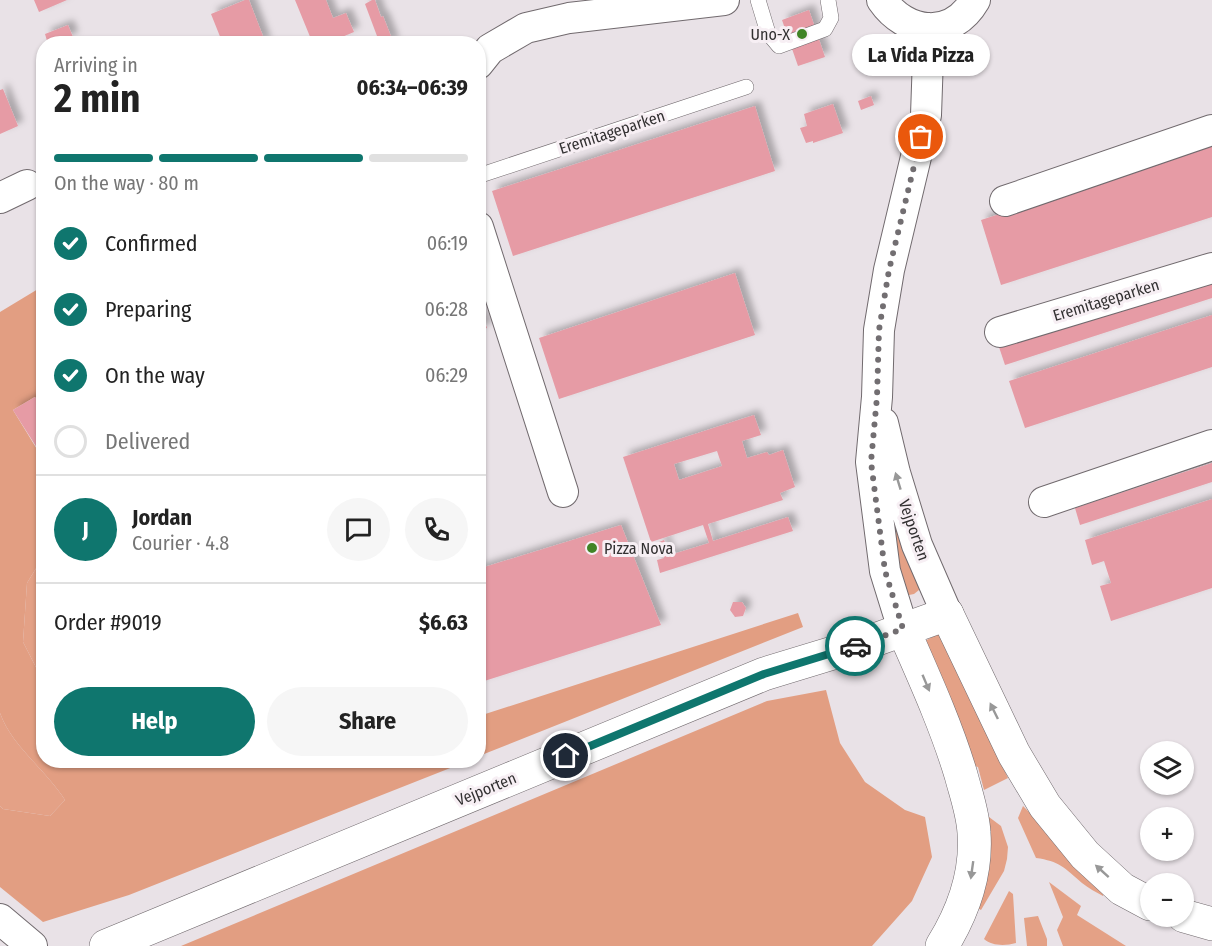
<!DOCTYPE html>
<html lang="en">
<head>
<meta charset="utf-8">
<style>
  body { margin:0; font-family:"Fira Sans Condensed",sans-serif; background:#f6f6f6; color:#222; height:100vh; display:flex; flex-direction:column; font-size:22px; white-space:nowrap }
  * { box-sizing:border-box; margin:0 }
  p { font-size:20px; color:#767676 }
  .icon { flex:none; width:33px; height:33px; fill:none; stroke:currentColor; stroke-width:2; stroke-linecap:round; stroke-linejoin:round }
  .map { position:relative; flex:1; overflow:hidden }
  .side { position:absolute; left:36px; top:36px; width:450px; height:732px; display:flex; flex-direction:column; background:#fff; border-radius:24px; box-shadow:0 2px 4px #0004 }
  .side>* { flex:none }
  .controls { position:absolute; left:1140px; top:741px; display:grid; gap:12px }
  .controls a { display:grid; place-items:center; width:54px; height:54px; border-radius:50%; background:#fff; box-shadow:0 2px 4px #0004; font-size:30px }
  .pin { position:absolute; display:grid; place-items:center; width:51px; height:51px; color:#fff; margin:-26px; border:3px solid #fff; border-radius:50%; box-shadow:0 2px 6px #0007 }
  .courier { position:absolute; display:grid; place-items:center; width:60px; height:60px; margin:-30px; border:4px solid #0f766e; border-radius:50%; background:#fff; color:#222; box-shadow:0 2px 8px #0007 }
  .bubble { position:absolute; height:42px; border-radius:21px; background:#fff; box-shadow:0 2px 4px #0004; font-size:20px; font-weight:700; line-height:42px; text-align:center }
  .headline em { font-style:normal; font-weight:700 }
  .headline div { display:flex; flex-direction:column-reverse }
  .headline { display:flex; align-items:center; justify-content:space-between; height:102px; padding:0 18px }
  h1 { font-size:39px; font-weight:700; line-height:45px }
  .bar { display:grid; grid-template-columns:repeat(4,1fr); gap:9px 6px; align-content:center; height:72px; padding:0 18px }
  .bar i { height:8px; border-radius:4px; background:#e0e0e0 }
  .bar .active { background:#0f766e }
  .bar p { grid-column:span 4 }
  .line { display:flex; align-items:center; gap:15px; padding:0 18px; border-top:2px solid #e0e0e0 }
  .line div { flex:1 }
  .round { display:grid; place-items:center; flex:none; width:63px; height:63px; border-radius:32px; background:#f6f6f6 }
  ol { padding:0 18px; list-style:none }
  li { display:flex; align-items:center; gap:18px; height:66px }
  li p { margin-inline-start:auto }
  li .icon { padding:6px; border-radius:50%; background:#0f766e; color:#fff; stroke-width:4 }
  li:last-child { color:#767676 }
  li i { width:33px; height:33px; border:3px solid #e0e0e0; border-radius:50% }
  .primary-button { display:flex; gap:12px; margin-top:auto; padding:12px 18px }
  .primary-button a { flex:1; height:69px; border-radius:36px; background:#0f766e; color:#fff; font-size:24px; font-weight:700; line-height:69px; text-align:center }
  .primary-button a+a { background:#f6f6f6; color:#222 }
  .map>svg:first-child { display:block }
</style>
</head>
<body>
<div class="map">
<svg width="1212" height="946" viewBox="0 0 1212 946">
  <defs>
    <filter id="shadow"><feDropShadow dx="5.5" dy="-5.5" stdDeviation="3" flood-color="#0004"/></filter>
  </defs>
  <rect width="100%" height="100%" fill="#e9e2e7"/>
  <path fill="#e4a186" d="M 886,484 L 919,580 L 919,590 L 914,594 L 904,596 Z
    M 43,557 L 43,681 L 23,642 L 27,583 Z
    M 939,633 L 1008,778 L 984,790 L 978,767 L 970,765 L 925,641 Z
    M 0,713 C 11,745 46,770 65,800 L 50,816 L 3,809 L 0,806 Z
    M 1023,806 L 1106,889 L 1103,896 C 1096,892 1088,888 1082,883 C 1065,868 1059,861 1036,858 L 1018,818 Z
    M 989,817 L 1001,826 L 1008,847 L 1007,859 L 1004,871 L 981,910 L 974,906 L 988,837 Z
    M 1049,882 L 1081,906 L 1077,915 L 1126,946 L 1063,946 L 1057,930 L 1063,917 Z
    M 1009,891 L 1013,894 L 1016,943 C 1005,946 992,946 984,939 Z
    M 1038,916 L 1047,939 L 1047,946 L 1027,946 L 1024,918 Z"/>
  <path fill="#e29e82" d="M 43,286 L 43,412 L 35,397 L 13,410 L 43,459 L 43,557 L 27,583 L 23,642 L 43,681 L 44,760 L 319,760 L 324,765 L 338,760 L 468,761 L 129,895 L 43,922 L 0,887 L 0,806 L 3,809 L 50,816 L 65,800 C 46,770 11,745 0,713 L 0,312 Z
    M 798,613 L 803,627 L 479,756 L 479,716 Z
    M 826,690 L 840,743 L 865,782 L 905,810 L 925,817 L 932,857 L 912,901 L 872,946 L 181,946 L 767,701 Z"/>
  <path fill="#e69ba5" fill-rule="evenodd" filter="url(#shadow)" d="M 34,0 L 67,0 L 39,12 Z
    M 245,0 L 249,0 L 266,44 L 223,44 L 211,14 Z
    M 295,0 L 326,0 L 333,18 L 346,13 L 354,32 L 325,44 L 313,44 Z
    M 372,0 L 375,0 L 381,17 L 383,16 L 394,44 L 380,44 L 365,4 Z
    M 809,10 L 825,57 L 798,66 L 782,20 Z
    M 68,25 L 73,37 L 57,44 L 48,44 L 45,34 Z
    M 3,89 L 18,126 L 0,134 L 0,90 Z
    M 871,96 L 874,105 L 861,110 L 858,101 Z
    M 833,104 L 843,133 L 813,143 L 813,141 L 806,143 L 800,128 L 807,126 L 804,114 Z
    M 755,106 L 775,171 L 513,256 L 492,191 Z
    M 1212,146 L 1212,217 L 1001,285 L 981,220 Z
    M 735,273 L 755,335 L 559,399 L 539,338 Z
    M 1212,278 L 1212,298 L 1005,365 L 999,347 Z
    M 478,302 L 487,328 L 478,331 Z
    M 1212,315 L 1212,367 L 1025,428 L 1009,381 Z
    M 35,397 L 44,412 L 44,459 L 13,410 Z
    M 754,415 L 761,435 L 742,441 L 747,458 L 767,452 L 769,455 L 783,450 L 795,487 L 780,493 L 783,500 L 708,524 L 713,541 L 788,517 L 793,531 L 660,573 L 657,560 L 664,558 L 659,542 L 664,540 L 670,555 L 709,543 L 703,525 L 651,542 L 623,457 ZM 717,451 L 722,466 L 679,480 L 674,464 Z
    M 1212,463 L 1212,482 L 1080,525 L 1075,508 Z
    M 1212,499 L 1212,588 L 1111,621 L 1100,586 L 1111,583 L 1104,561 L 1092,565 L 1085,540 Z
    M 621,525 L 661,625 L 478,683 L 478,569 Z
    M 733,602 L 742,602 L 746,608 L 743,616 L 735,617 L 730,610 Z"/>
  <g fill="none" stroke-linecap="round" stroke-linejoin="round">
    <defs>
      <path id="lane" d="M 758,0 L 768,33 L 779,46 L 825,29 L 831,18 L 828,0
        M 478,176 L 746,87"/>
      <path id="street" d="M 882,0 C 906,35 952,40 975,0
        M 478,64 L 490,49 L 526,28 L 569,18 L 724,0
        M 0,198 L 27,185
        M 1005,201 L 1212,130
        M 478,227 L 563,492
        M 1000,332 L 1212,268
        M 883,423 L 895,473 L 917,545 L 947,614
        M 1044,502 L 1212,445
        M 903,629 L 885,571 L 871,462 L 877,397 L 879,330 L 889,270 L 926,115 L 929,28
        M 0,919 L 32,946"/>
      <path id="secondary" d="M 106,946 L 764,674 L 869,642 L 947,614"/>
      <path id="highway" d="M 947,614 L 1014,754 L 1045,806 L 1085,855 L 1122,889 L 1150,904
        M 903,629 C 924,677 946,725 961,775 C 966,794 973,813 974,833 C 977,874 963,912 942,946
        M 1184,916 L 1212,924"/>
    </defs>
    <use href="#lane" stroke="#716a6e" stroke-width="16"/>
    <use href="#street" stroke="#716a6e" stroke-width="32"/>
    <use href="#secondary" stroke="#716a6e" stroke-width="34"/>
    <use href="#highway" stroke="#716a6e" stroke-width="34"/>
    <use href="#lane" stroke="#fff" stroke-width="15"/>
    <use href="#street" stroke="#fff" stroke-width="30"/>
    <use href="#secondary" stroke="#fff" stroke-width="33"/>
    <use href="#highway" stroke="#fff" stroke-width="33"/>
  </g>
  <defs><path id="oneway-solid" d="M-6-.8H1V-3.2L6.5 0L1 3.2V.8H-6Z" transform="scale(1.5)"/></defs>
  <g fill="#989898">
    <use href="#oneway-solid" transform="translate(898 481) rotate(-107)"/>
    <use href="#oneway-solid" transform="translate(926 683) rotate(67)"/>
    <use href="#oneway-solid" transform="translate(994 711) rotate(-116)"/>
    <use href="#oneway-solid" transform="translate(972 870) rotate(98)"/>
    <use href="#oneway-solid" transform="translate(1102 871) rotate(-138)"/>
  </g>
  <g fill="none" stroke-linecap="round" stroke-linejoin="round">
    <path stroke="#726e71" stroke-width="6" stroke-dasharray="0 10.8" d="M 855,646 L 903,629 L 885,571 L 871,462 L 877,397 L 879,330 L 889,270 L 921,137"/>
    <path stroke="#0f766e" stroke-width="8" d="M 566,756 L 764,674 L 855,646"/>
  </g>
  <g fill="#418426" stroke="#f7eff4" stroke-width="2">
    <circle cx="802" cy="34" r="6"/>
    <circle cx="592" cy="548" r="6"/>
  </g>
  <g text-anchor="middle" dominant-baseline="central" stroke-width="6" stroke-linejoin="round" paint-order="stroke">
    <g font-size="16" fill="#323031" stroke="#f7eff4" text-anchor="end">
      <text x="790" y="34">Uno-X</text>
      <text x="604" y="548" text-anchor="start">Pizza Nova</text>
    </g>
    <g font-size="16" fill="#323031" stroke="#f7eff4">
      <text transform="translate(612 132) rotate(-18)">Eremitageparken</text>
      <text transform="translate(1106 300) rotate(-17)">Eremitageparken</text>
      <text transform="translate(914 530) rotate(71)">Vejporten</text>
      <text transform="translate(486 789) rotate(-22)">Vejporten</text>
    </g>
  </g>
</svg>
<div class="controls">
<a><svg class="icon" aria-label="layers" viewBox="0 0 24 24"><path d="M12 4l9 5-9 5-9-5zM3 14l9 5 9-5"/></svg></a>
<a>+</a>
<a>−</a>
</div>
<div class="pin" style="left:921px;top:137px;background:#ea580c"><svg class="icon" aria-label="bag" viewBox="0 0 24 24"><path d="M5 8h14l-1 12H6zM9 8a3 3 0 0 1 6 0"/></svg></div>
<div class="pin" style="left:566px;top:756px;background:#1f2937"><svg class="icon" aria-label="home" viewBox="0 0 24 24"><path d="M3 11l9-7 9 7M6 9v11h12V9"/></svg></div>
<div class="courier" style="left:855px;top:646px"><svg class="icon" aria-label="car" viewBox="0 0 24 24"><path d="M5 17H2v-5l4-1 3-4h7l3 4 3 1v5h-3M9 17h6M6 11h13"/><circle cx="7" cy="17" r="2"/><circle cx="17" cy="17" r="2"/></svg></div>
<div class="bubble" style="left:852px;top:34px;width:138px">La Vida Pizza</div>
<section class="side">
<div class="headline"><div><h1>2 min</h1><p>Arriving in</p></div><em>06:34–06:39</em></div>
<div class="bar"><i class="active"></i><i class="active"></i><i class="active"></i><i></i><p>On the way · 80 m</p></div>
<ol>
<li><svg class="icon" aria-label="check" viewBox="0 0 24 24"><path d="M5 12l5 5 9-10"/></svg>Confirmed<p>06:19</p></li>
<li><svg class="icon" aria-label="check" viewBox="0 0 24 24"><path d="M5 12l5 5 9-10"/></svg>Preparing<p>06:28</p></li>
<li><svg class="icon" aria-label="check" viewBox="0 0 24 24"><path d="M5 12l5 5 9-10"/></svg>On the way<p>06:29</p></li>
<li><i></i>Delivered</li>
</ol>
<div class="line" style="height:108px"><b class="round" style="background:#0f766e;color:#fff">J</b><div><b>Jordan</b><p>Courier · 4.8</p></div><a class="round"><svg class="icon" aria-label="chat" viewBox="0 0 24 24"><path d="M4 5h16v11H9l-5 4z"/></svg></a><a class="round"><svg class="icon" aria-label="phone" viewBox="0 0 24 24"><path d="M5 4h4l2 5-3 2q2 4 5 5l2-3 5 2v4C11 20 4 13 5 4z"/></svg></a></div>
<div class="line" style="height:78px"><div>Order #9019</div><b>$6.63</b></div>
<div class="primary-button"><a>Help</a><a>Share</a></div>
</section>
</div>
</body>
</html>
